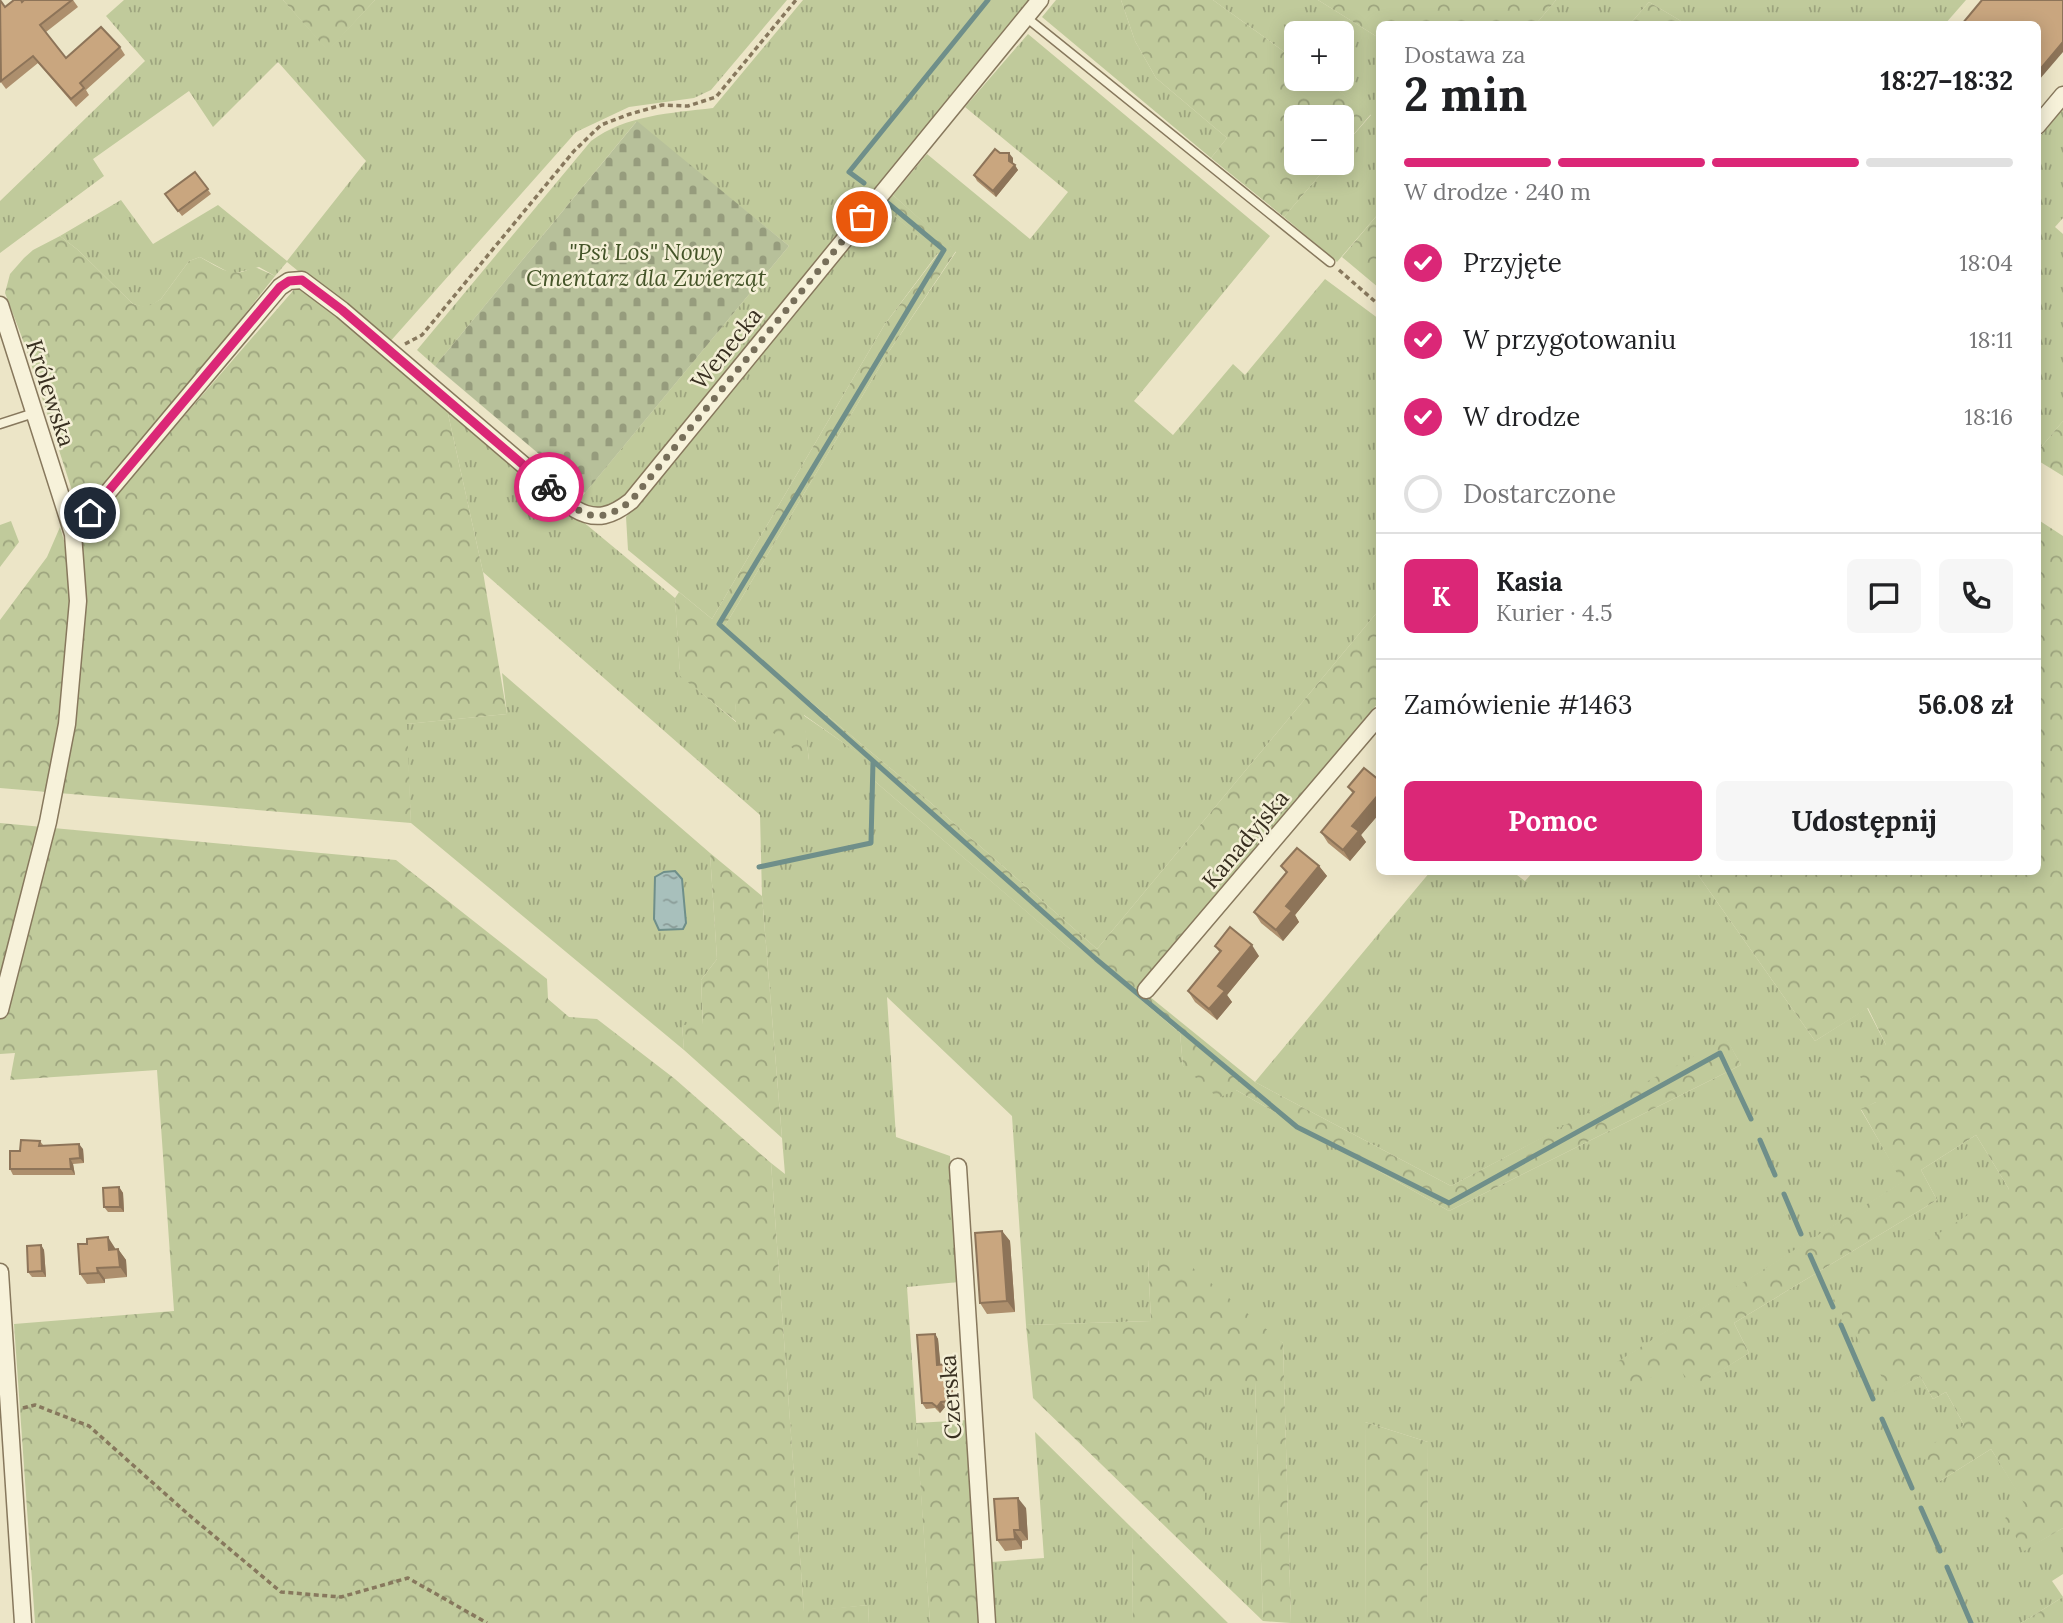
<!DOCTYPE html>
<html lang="pl">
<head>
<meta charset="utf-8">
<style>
  body { margin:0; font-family:Lora,serif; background:#f6f6f6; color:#202124; height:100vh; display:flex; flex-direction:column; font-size:26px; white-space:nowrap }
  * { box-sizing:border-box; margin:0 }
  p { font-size:23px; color:#757577 }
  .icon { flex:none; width:38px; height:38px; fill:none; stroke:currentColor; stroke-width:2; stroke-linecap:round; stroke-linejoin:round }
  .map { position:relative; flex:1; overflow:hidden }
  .sheet { position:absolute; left:1376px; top:21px; width:665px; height:854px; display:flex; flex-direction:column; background:#fff; border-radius:10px; box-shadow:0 4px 18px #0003 }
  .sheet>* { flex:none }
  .controls { position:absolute; left:1284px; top:21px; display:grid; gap:14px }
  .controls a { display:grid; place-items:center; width:70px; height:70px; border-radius:10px; background:#fff; box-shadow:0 4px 18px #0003; font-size:35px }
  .pin { position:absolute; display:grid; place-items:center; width:60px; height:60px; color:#fff; margin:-30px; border:4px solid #fff; border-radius:50%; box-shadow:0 2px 7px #0007 }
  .courier { position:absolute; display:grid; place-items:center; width:70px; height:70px; margin:-35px; border:5px solid #db2777; border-radius:50%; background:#fff; color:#222; box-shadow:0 2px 9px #0007 }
  .headline em { font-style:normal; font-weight:800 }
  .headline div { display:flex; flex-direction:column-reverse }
  .headline { display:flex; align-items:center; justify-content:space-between; height:119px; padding:0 28px }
  h1 { font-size:46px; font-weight:800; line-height:52px }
  .bar { display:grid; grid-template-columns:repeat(4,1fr); gap:10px 7px; align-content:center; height:84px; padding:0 28px }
  .bar i { height:9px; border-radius:5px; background:#e0e0e0 }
  .bar .selected { background:#db2777 }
  .bar p { grid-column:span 4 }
  .line { display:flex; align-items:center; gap:18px; padding:0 28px; border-top:2px solid #e0e0e0 }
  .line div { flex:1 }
  .round { display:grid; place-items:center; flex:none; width:74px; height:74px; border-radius:10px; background:#f6f6f6 }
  ol { padding:0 28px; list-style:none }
  li { display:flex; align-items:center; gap:21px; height:77px }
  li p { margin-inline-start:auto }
  li .icon { padding:7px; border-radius:50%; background:#db2777; color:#fff; stroke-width:4 }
  li:last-child { color:#757577 }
  li i { width:38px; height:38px; border:4px solid #e0e0e0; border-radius:50% }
  .button { display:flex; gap:14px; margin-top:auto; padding:14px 28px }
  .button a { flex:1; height:80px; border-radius:10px; background:#db2777; color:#fff; font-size:28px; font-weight:800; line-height:80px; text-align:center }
  .button a+a { background:#f6f6f6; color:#202124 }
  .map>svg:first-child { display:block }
</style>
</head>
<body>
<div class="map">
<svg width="2063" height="1623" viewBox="0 0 2063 1623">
  <defs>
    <pattern id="grass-tufts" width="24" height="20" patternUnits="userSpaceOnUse" patternTransform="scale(1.75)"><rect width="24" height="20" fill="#c0ca9b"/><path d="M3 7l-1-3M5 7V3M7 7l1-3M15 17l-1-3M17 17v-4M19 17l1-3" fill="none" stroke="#9da47e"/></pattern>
    <pattern id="forest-crowns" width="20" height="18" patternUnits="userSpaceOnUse" patternTransform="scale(1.75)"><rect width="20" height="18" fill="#c0ca9b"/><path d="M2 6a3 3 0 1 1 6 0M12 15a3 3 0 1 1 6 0" fill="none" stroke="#9da47e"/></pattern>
    <pattern id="cemetery-stones" width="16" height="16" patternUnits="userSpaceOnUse" patternTransform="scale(1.75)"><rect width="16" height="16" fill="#b7c09a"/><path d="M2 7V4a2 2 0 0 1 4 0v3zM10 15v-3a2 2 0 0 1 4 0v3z" fill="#969c7d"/></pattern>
    <pattern id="water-ripples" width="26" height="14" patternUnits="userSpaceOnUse" patternTransform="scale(1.75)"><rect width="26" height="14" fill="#a8c0bc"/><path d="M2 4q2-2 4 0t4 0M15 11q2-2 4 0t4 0" fill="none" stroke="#8a9c98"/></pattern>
  </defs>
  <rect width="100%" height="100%" fill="#ece5c7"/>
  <path fill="url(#grass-tufts)" d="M 124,0 L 283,0 L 328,50 L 375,0 L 787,0 L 711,90 L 694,98 L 629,107 L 576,132 L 388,344 L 287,262 L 275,276 L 259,267 L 232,274 L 200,257 L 189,261 L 161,299 L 147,308 L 133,304 L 78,250 L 60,236 L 121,200 L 153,244 L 218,205 L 287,261 L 366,161 L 278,62 L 213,127 L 189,91 L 93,159 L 104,176 L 0,253 L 0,201 L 145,61 L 106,16 Z
    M 803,0 L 1035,0 L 621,503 L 606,511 L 575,505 L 789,246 L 636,122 L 435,366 L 417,350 L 591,141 C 626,115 671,113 713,108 Z
    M 1056,0 L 1121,0 L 1135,41 L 1156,78 L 1227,138 L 1211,158 L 1042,17 Z
    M 1213,0 L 1318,0 L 1379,38 L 1379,213 L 1337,262 L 1284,217 L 1330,163 L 1342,163 L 1342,148 L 1371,115 L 1322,79 L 1342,79 L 1342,33 L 1297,33 L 1297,61 Z
    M 1556,0 L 1966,0 L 1945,24 L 1907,24 L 1897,21 L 1894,24 L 1686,24 L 1649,2 L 1630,24 L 1536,24 Z
    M 1028,34 L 1270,236 L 1134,401 L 1173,435 L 1233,364 L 1245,375 L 1325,279 L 1379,319 L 1379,610 L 1097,949 L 907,782 L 723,629 L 888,353 L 956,252 L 893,195 L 927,154 L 1030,239 L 1068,192 L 965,107 Z
    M 2063,109 L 2063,218 L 2055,227 L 2063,234 L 2063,421 L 2037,452 L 2037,140 Z
    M 883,206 L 938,253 L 885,324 L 712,619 L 628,550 L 626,517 Z
    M 447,409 L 675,598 L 680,675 L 736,722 L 735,702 L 809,760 L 803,715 L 870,761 L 871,778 L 1070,949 L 1072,941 L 1180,1033 L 1183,1066 L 1236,1090 L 1449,1211 L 1741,1065 L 1727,1040 L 1451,1186 L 1255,1082 L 1430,872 L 1513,872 L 1525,881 L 1533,872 L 1696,872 L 1815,1041 L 1867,1008 L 1886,1045 L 1876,1102 L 1861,1110 L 1903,1182 L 1618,1362 L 1676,1362 L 1694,1387 L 1749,1353 L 1734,1323 L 1937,1200 L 1921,1170 L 1976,1135 L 2009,1189 L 1892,1392 L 1920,1376 L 1933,1399 L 1946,1392 L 1964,1425 L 1940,1481 L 1991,1449 L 2026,1505 L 2024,1550 L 2063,1528 L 2063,1574 L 2052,1581 L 2063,1597 L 2021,1623 L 1427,1623 L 1428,1442 L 1365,1422 L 1366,1623 L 1291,1623 L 1283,1343 L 1148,1260 L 1151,1321 L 1026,1325 L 1012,1116 L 887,997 L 896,1137 L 950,1156 L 959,1282 L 907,1287 L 930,1623 L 869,1623 L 868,1605 L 804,1612 L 771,1163 L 785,1174 L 762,896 L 760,815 L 483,572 Z
    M 502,673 L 710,853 L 717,959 L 701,980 L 703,1025 L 682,1025 L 684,1050 L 411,823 L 406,724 L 507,714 Z
    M 1205,1382 L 1255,1382 L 1263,1621 L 1205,1565 Z
    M 1035,1432 L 1132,1528 L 1133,1623 L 996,1623 L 991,1562 L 1044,1558 Z"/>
  <path fill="url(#forest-crowns)" d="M 283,0 L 375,0 L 328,51 Z
    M 1121,0 L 1213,0 L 1297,61 L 1297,79 L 1322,79 L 1371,114 L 1342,148 L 1342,117 L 1297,117 L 1297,163 L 1330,163 L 1284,217 L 1211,158 L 1227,138 L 1156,78 L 1135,41 Z
    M 1318,0 L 1556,0 L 1536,24 L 1379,24 L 1379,38 Z
    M 1649,2 L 1686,24 L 1630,24 Z
    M 893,195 L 956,251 L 888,353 L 723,629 L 907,782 L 1097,949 L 1379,610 L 1379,702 L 1139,988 L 1255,1082 L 1451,1186 L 1727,1039 L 1741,1065 L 1449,1211 L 1236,1090 L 1218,1098 L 1183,1066 L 1180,1033 L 1073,941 L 1071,950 L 871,778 L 869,761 L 804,715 L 809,761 L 735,703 L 737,722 L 680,676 L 675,598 L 679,592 L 712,619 L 885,324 L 938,254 L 883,206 Z
    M 1379,213 L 1379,288 L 1342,257 Z
    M 60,236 L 78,250 L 133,304 L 147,307 L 161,299 L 189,261 L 200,257 C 218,267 235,281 253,266 L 275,276 L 143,443 L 79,512 L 26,348 L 5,293 L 10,274 L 24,258 L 33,250 Z
    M 298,285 L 447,409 L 483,572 L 507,714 L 407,724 L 411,823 L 0,788 L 0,620 L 47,557 L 60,527 L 67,551 Z
    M 2063,421 L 2063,476 L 2037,460 L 2037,452 Z
    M 2037,519 L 2063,536 L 2063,1528 L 2024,1551 L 2005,1518 L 2025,1505 L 1991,1449 L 1940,1481 L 1921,1451 L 1964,1425 L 1946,1392 L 1933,1399 L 1920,1376 L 1892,1393 L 1833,1300 L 2009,1189 L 1976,1135 L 1921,1170 L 1937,1200 L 1734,1323 L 1749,1353 L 1694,1388 L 1675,1363 L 1632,1389 L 1617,1362 L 1902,1182 L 1861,1109 L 1876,1102 L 1854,1067 L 1886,1045 L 1868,1008 L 1815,1041 L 1696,872 L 2037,872 Z
    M 11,521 L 19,542 L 0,567 L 0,525 Z
    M 0,823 L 396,860 L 547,979 L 548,999 L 569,1017 L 597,1019 L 675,1079 L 771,1163 L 804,1611 L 868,1605 L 869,1623 L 35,1623 L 14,1324 L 174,1311 L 157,1070 L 10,1080 L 15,1053 L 0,1054 Z
    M 710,853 L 762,896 L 782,1138 L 684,1050 L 682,1025 L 703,1024 L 701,980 L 717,959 Z
    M 1148,1259 L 1187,1263 L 1283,1343 L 1291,1623 L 1263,1621 L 1255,1382 L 1205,1383 L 1205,1565 L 1033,1398 L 1026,1325 L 1151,1321 Z
    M 968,1420 L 982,1623 L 930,1623 L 916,1423 Z
    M 1365,1422 L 1428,1442 L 1427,1623 L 1366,1623 Z
    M 1132,1528 L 1228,1623 L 1133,1623 Z
    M 2063,1597 L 2063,1623 L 2021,1623 Z"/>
  <path fill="url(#cemetery-stones)" d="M 637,121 L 789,246 L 585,493 L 435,366 Z"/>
  <path fill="url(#water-ripples)" stroke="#6f8f8a" stroke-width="2" d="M 675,871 L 682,879 L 686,923 L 683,929 L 659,930 L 654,919 L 655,877 L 664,872 Z"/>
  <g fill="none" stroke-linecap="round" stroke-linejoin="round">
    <path stroke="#6f8f8a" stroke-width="5" d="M 864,183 L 849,172 L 988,0
      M 883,199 L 944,250 L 719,624 L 1096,959 L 1297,1127 L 1449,1203 L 1720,1053 L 1751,1119
      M 759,867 L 871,843 L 873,761
      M 1760,1140 L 1775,1175
      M 1784,1194 L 1801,1234
      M 1810,1255 L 1833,1307
      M 1841,1325 L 1873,1399
      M 1882,1419 L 1912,1488
      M 1921,1508 L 1940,1551
      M 1947,1567 L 1971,1623"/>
    <defs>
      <path id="service" d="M 1027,18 L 1330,262
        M 0,424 L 34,413"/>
      <path id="minor" d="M 2037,126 L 2063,95
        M 0,305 L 73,534 L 78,601 L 67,724 L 48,822 L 0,1010
        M 73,534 L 280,287 L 289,281 L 302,280 L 342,310 L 575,509 C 597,522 613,515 631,501 L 1040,0
        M 1146,990 L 1379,716
        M 958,1167 L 987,1623
        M 0,1272 L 23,1623"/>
    </defs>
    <use href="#service" stroke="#87785d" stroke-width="11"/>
    <use href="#minor" stroke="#87785d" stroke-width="19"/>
    <path stroke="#87785d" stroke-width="3.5" stroke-dasharray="5 3.5" stroke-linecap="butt" d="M 1339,270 L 1379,305
      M 405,344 L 422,335 L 574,151 L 601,125 L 630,114 L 662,105 L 688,106 L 716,97 L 796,0
      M 23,1408 L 35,1405 L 89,1426 L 189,1515 L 281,1592 L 341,1597 L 408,1578 L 487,1623"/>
    <use href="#service" stroke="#f7f2da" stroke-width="8"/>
    <use href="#minor" stroke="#f7f2da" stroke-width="16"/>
  </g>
  <path fill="#ad8f6d" d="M 0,0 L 5,7 L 22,2 L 24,0 L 73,0 L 78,7 L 46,32 L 66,58 L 120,47 L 125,55 L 86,90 L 89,95 L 76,107 L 38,63 L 6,89 L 0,81 Z
    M 1000,153 L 1013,158 L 1013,164 L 1018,170 L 996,197 L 977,181 L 974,175 Z
    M 195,172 L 211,194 L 182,216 L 165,194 Z
    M 1379,780 L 1379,814 L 1361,835 L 1366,842 L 1350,861 L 1328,843 L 1321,832 L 1353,794 L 1348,787 Z
    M 1281,866 L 1319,866 L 1327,876 L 1295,915 L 1299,922 L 1283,941 L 1261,923 L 1254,912 L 1286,873 Z
    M 1215,946 L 1259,956 L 1227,995 L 1232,1002 L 1217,1020 L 1195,1002 L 1188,991 L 1220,953 Z
    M 40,1141 L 43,1145 L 83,1149 L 84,1163 L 73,1164 L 75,1175 L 13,1175 L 10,1169 L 20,1151 Z
    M 119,1187 L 123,1193 L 124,1212 L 108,1212 L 104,1207 Z
    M 1002,1231 L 1010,1241 L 1015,1312 L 987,1314 L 980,1303 Z
    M 41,1245 L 44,1250 L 46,1277 L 32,1277 L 28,1272 Z
    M 115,1248 L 115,1249 L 118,1249 L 126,1260 L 127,1277 L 105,1279 L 105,1283 L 87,1284 L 80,1274 Z
    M 935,1334 L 938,1339 L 940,1364 L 948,1364 L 951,1369 L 954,1406 L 945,1407 L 940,1413 L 935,1408 L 926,1409 L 922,1403 Z
    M 1026,1508 L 1028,1540 L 1022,1541 L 1022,1549 L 1005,1551 L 997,1540 Z"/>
  <path fill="#8d7459" d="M 2063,42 L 2063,52 L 2039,80 L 2037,77 L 2037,73 Z
    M 1009,153 L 1013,158 L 1013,166 L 1009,161 Z
    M 1015,165 L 1018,170 L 996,197 L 993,191 Z
    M 1379,794 L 1379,814 L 1361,835 L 1366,842 L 1350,861 L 1343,850 L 1352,826 Z
    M 1319,866 L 1327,876 L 1295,915 L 1299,922 L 1283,941 L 1276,930 L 1286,906 Z
    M 1252,945 L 1259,956 L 1227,995 L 1232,1002 L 1217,1020 L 1209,1009 L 1218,986 Z
    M 79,1144 L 83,1149 L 84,1163 L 80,1158 Z
    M 70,1159 L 73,1164 L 75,1175 L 71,1169 Z
    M 119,1187 L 123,1193 L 124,1212 L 120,1207 Z
    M 1002,1231 L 1010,1241 L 1015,1312 L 1007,1301 Z
    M 108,1237 L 115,1248 L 117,1261 L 109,1250 Z
    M 41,1245 L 44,1250 L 46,1277 L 42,1271 Z
    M 118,1249 L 126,1260 L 127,1277 L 120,1267 Z
    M 97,1268 L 105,1279 L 105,1283 L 98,1273 Z
    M 935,1334 L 938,1339 L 941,1370 L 937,1365 Z
    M 948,1364 L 951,1369 L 954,1406 L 950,1401 Z
    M 941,1402 L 945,1407 L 940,1413 L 937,1407 Z
    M 1018,1498 L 1026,1508 L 1028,1540 L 1020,1530 Z
    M 1014,1530 L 1022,1541 L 1022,1549 L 1015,1539 Z"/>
  <path fill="#c9a67f" stroke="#8d7459" stroke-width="2" d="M 0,0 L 5,7 L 14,0 L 21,0 L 22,2 L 24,0 L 72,0 L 40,25 L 66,58 L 101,27 L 120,47 L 80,83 L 84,88 L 71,99 L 33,56 L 1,81 Z
    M 1982,0 L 2063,0 L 2063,42 L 2037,73 L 2037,24 L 1962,24 Z
    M 995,149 L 1000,153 L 1009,153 L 1009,161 L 1015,165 L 993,191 L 974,175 Z
    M 195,172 L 208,189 L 178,211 L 165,194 Z
    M 1364,768 L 1379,780 L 1379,794 L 1352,826 L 1359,831 L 1343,850 L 1321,832 L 1354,792 L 1348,787 Z
    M 1297,848 L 1319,866 L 1286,906 L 1292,911 L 1276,930 L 1254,912 L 1287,872 L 1281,866 Z
    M 1230,927 L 1252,945 L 1218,986 L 1225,991 L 1209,1009 L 1188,991 L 1221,951 L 1215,946 Z
    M 21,1140 L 40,1141 L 39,1146 L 79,1144 L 80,1158 L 70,1159 L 71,1169 L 10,1169 L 10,1151 L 20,1151 Z
    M 119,1187 L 120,1207 L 104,1207 L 103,1188 Z
    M 1002,1231 L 1007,1301 L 980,1303 L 975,1233 Z
    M 108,1237 L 109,1250 L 118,1249 L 120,1267 L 97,1268 L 98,1273 L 80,1274 L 78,1244 L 87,1244 L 87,1239 Z
    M 41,1245 L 42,1271 L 28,1272 L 27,1246 Z
    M 935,1334 L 937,1365 L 948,1364 L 950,1401 L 941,1402 L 937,1407 L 932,1403 L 922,1403 L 917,1335 Z
    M 1018,1498 L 1020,1530 L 1014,1530 L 1015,1539 L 997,1540 L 994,1499 Z"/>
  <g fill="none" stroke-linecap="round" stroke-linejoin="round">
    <path stroke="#776f5a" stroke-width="7" stroke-dasharray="0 12.6" d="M 549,487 C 580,513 594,529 631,501 L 862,217"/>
    <path stroke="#db2777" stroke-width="9" d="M 90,513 L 280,287 L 289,281 L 302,280 L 342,310 L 549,487"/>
  </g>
  <g text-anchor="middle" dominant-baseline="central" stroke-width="5" stroke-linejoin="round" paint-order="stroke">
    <g font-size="23" font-style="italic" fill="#445428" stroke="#f4efd6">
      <text x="646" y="251">"Psi Los" Nowy<tspan x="646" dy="26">Cmentarz dla Zwierząt</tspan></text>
    </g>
    <g font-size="23" fill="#382f20" stroke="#f4efd6">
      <text transform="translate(726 348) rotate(-51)">Wenecka</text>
      <text transform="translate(51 393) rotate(72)">Królewska</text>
      <text transform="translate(1245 839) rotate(-50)">Kanadyjska</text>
      <text transform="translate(950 1397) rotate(-94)">Czerska</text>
    </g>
  </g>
</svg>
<div class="controls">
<a>+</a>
<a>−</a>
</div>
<div class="pin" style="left:862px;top:217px;background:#ea580c"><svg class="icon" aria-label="bag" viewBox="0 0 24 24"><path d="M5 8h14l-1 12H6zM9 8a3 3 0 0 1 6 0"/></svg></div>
<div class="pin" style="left:90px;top:513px;background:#1f2937"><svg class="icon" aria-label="home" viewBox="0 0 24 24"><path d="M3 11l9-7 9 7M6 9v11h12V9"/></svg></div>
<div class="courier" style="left:549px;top:487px"><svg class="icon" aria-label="bike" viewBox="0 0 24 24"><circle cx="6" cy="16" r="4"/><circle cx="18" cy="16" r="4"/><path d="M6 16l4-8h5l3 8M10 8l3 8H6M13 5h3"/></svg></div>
<section class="sheet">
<div class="headline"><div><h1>2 min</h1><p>Dostawa za</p></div><em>18:27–18:32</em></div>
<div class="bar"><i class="selected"></i><i class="selected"></i><i class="selected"></i><i></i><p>W drodze · 240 m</p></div>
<ol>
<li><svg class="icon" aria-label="check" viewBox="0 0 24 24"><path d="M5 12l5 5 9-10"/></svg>Przyjęte<p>18:04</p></li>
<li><svg class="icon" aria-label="check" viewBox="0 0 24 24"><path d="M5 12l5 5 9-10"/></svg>W przygotowaniu<p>18:11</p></li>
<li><svg class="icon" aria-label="check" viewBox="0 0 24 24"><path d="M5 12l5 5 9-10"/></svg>W drodze<p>18:16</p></li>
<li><i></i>Dostarczone</li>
</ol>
<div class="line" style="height:126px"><b class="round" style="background:#db2777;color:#fff">K</b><div><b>Kasia</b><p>Kurier · 4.5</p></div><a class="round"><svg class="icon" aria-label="chat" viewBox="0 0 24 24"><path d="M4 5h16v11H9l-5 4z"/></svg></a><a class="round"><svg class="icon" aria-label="phone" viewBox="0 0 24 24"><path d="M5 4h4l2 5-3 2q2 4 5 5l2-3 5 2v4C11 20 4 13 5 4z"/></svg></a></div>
<div class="line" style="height:91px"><div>Zamówienie #1463</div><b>56.08 zł</b></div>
<div class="button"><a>Pomoc</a><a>Udostępnij</a></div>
</section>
</div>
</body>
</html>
